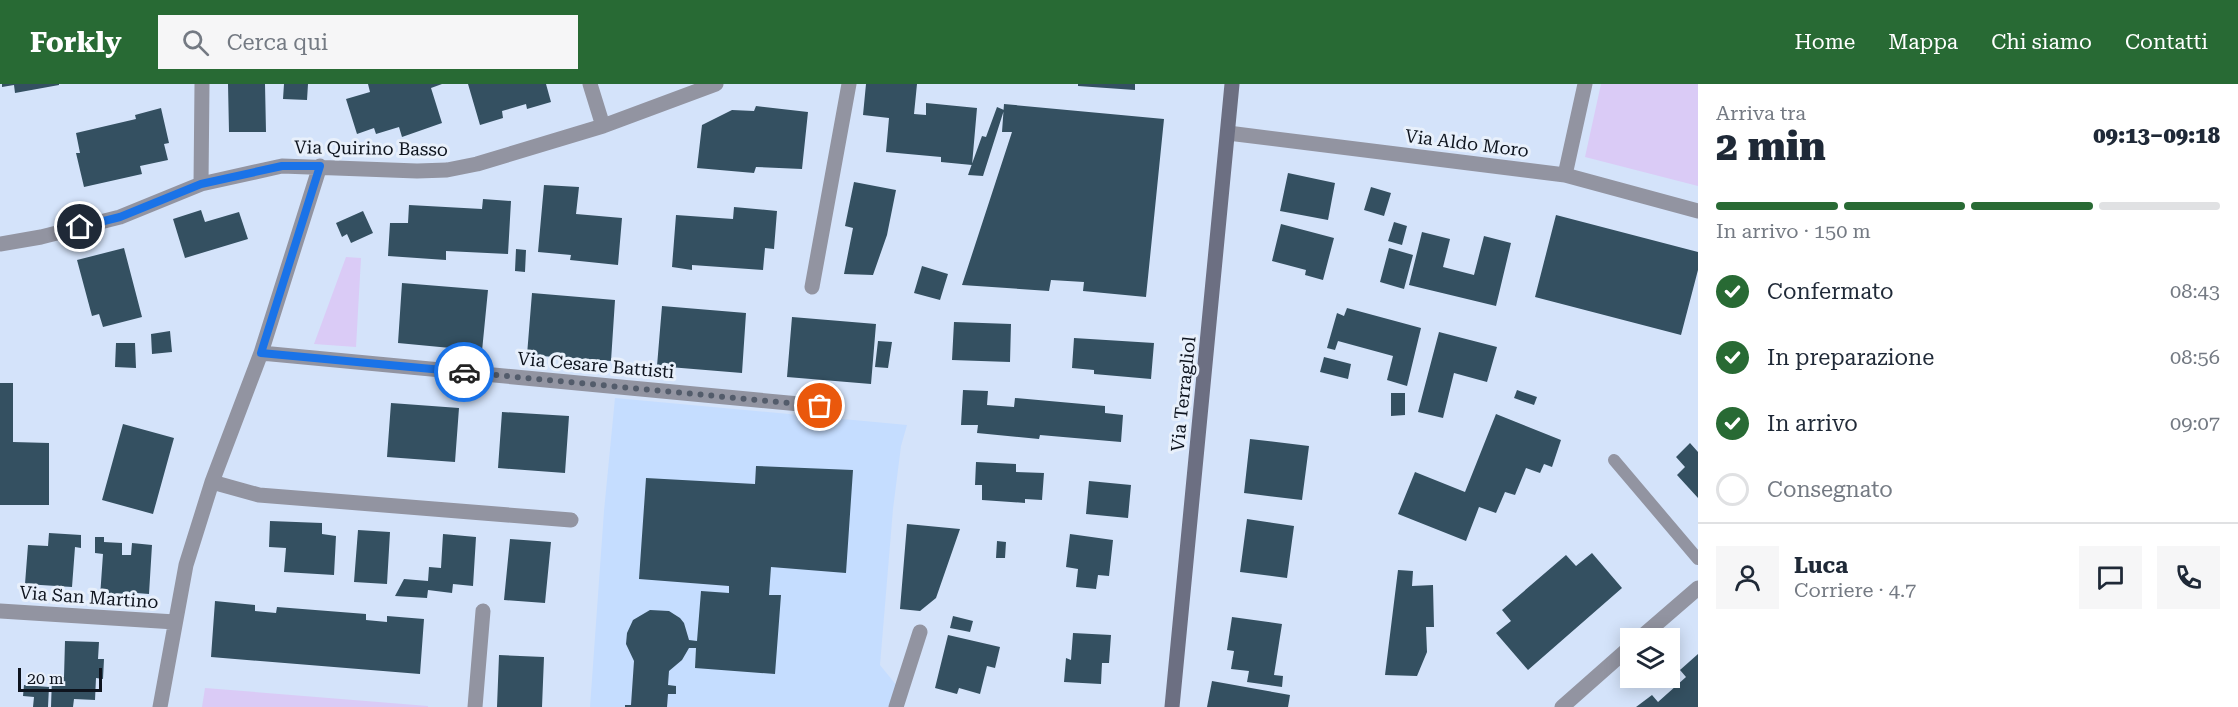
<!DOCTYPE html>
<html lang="it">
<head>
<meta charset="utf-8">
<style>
  body { margin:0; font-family:"Roboto Serif",serif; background:#f6f6f7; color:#1f2937; height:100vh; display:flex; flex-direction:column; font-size:22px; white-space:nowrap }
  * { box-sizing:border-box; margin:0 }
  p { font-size:20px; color:#747a83 }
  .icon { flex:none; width:33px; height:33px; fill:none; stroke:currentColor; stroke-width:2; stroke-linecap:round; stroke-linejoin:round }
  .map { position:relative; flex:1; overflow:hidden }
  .side { display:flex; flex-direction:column; background:#fff; width:540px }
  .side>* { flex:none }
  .tools { position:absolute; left:1620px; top:544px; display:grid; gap:12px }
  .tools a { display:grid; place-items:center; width:60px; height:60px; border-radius:0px; background:#fff; box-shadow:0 3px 15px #0003; font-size:30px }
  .scale { position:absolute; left:18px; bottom:15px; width:84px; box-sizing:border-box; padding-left:6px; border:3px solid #0e141e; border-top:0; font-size:16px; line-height:21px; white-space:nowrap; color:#0e141e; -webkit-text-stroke:4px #e8f0fb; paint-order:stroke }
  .pin { position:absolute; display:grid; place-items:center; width:51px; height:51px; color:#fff; margin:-26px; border:3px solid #fff; border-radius:50%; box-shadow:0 2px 6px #0007 }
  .courier { position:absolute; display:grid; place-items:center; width:60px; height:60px; margin:-30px; border:4px solid #1a73e8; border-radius:50%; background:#fff; color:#222; box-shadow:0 2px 8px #0007 }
  .summary em { font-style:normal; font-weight:800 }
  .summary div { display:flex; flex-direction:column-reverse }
  .summary { display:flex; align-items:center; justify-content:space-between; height:102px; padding:0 18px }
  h1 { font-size:39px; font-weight:800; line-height:45px }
  .bar { display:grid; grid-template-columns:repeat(4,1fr); gap:9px 6px; align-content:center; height:72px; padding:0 18px }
  .bar i { height:8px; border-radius:4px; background:#e0e1e3 }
  .bar .on { background:#286a34 }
  .bar p { grid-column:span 4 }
  .line { display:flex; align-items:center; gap:15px; padding:0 18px; border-top:2px solid #e0e1e3 }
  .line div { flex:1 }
  .round { display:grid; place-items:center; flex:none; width:63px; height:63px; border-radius:0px; background:#f6f6f7 }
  ol { padding:0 18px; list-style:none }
  li { display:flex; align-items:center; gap:18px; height:66px }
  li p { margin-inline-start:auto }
  li .icon { padding:6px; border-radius:50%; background:#286a34; color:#fff; stroke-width:4 }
  li:last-child { color:#747a83 }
  li i { width:33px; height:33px; border:3px solid #e0e1e3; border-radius:50% }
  header { display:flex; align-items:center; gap:36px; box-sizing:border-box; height:84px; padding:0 30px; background:#286a34; color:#fff }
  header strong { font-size:28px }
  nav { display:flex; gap:33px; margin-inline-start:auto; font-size:21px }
  .search { width:420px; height:54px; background:#f6f6f7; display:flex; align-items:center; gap:15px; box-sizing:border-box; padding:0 21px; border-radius:0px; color:#747a83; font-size:22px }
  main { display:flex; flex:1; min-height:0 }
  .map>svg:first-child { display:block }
</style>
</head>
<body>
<header>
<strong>Forkly</strong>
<div class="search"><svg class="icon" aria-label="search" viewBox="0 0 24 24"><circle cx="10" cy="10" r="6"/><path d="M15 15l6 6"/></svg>Cerca qui</div>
<nav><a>Home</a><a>Mappa</a><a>Chi siamo</a><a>Contatti</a></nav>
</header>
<main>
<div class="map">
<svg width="1698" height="623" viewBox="0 0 1698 623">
  <rect width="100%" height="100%" fill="#d4e3fa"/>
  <path fill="#c5ddff" d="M 615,314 L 907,341 L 901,362 L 893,425 L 880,581 L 897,602 L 891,623 L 590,623 L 604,427 Z"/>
  <path fill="#dacbf6" d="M 1601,0 L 1698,0 L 1698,102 L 1585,73 Z
    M 346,173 L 361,174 L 356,263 L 314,260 Z
    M 205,604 L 428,622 L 428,623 L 202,623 Z"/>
  <path fill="#345061" d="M 2,0 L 59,0 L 59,1 L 15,9 L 14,1 L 2,3 Z
    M 228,0 L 265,0 L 266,48 L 229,48 Z
    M 284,0 L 308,0 L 307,16 L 283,15 Z
    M 368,0 L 442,0 L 431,4 L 442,39 L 402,53 L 399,43 L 376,50 L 374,44 L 357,50 L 346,15 L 370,8 Z
    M 468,0 L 546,0 L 551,18 L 527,25 L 526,20 L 502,27 L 503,34 L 480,41 Z
    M 866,0 L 917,0 L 914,30 L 926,31 L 926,19 L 977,24 L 972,81 L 941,78 L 941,73 L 886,68 L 889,34 L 863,31 Z
    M 1078,0 L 1135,0 L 1135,6 L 1078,2 Z
    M 1004,20 L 1164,35 L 1146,213 L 1083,207 L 1084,198 L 1051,196 L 1049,207 L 962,201 L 1012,48 L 1002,48 Z
    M 756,22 L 808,28 L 802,85 L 756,83 L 754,89 L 697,84 L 702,41 L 732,26 L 754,27 Z
    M 997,23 L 1004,26 L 983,92 L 968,91 L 982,52 L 986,53 Z
    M 161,24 L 169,59 L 164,60 L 168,76 L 140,82 L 142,90 L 84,103 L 76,69 L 80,69 L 76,49 L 136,35 L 135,31 Z
    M 1288,89 L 1335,99 L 1328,136 L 1280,127 Z
    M 854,98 L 896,106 L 887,151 L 873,191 L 844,190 L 853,144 L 845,142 Z
    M 544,101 L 579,103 L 576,130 L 622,134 L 618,181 L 570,176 L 571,171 L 538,168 Z
    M 1371,103 L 1391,109 L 1384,132 L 1364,126 Z
    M 483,115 L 511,117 L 508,170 L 446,167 L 446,176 L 388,172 L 390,139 L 408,139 L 409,121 L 482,125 Z
    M 734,123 L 777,127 L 774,165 L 765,164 L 763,186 L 692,181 L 692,186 L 672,183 L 676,131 L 733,135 Z
    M 201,126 L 205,138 L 239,128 L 248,155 L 185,174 L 173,135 Z
    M 363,127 L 373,149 L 351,159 L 347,150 L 342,153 L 336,139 Z
    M 1556,131 L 1698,168 L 1698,186 L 1681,251 L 1535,213 Z
    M 1394,138 L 1407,142 L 1402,161 L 1388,157 Z
    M 1281,140 L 1334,154 L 1323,196 L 1305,191 L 1306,186 L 1272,177 Z
    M 1422,148 L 1450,155 L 1443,183 L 1474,191 L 1484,152 L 1511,159 L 1496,222 L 1409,201 Z
    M 124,164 L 142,233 L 103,243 L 99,230 L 92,232 L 77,176 Z
    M 1389,164 L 1413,171 L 1404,205 L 1380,198 Z
    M 516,165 L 526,166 L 525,188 L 515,187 Z
    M 922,182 L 948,190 L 940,216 L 914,209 Z
    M 402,199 L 488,206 L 482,267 L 398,259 Z
    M 532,209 L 615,216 L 611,277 L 527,271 Z
    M 662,222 L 746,229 L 742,289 L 657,282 Z
    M 1347,224 L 1421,244 L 1407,302 L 1387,296 L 1393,272 L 1338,257 L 1335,266 L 1327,264 L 1337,229 L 1344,232 Z
    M 792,233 L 876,240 L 871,300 L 787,293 Z
    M 954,238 L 1011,240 L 1010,278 L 952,276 Z
    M 170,247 L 172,268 L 152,270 L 151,250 Z
    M 1439,248 L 1497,263 L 1487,298 L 1454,289 L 1443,334 L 1418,328 Z
    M 1074,254 L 1154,259 L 1151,295 L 1094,290 L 1094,286 L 1072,284 Z
    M 878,257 L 892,258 L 888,284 L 875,283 Z
    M 116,259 L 135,259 L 136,284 L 115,283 Z
    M 1324,273 L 1351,280 L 1348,295 L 1320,288 Z
    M 0,299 L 13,299 L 13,358 L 49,359 L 49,421 L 0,421 Z
    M 963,306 L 988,307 L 987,321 L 1014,323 L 1015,314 L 1105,322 L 1105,329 L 1123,331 L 1121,358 L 1040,351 L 1039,355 L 977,349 L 978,341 L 961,341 Z
    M 1517,306 L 1537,313 L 1534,321 L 1514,314 Z
    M 1391,309 L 1405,309 L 1405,331 L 1391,332 Z
    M 391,319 L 459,324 L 455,378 L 387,373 Z
    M 502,328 L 569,332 L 565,389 L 498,384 Z
    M 1496,330 L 1561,356 L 1552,383 L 1544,380 L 1540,389 L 1526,384 L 1515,411 L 1505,408 L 1496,429 L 1479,423 L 1466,457 L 1398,430 L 1415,388 L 1465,408 Z
    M 123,340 L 174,354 L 153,430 L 102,416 Z
    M 1250,355 L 1309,362 L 1302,416 L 1244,409 Z
    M 1690,359 L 1698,368 L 1698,414 L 1677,391 L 1685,383 L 1676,373 Z
    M 976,378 L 1016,380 L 1016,388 L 1044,389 L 1042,416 L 1025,415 L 1025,419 L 982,416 L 982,401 L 975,401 Z
    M 756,382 L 853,386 L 846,489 L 771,483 L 769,511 L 781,511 L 775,590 L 695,584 L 696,564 L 689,564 L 682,576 L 669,587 L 668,601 L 676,602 L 676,610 L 668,610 L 667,623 L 625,623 L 625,621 L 631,621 L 634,577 L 626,560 L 627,549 L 633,536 L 650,526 L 669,527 L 680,534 L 684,539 L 689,556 L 697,557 L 701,507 L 729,509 L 729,502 L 639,495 L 646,394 L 755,400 Z
    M 1089,397 L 1131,401 L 1128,434 L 1086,430 Z
    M 1247,435 L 1294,442 L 1287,494 L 1240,488 Z
    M 270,437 L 322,439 L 322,450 L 336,452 L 334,491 L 284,488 L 286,464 L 269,463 Z
    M 907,440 L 960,445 L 936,514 L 920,527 L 900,525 Z
    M 358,446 L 390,448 L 387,500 L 354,498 Z
    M 49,449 L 81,451 L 81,464 L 75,463 L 72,503 L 25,500 L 28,461 L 48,462 Z
    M 443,450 L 476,453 L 473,502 L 453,500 L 452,509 L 428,506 L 427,514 L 395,512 L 404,495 L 428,497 L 429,483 L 441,484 Z
    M 1070,450 L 1113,456 L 1109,492 L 1098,491 L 1096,505 L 1076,503 L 1078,485 L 1066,483 Z
    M 95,453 L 104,453 L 104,458 L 122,459 L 122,471 L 131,471 L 132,459 L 152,461 L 149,510 L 123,508 L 122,514 L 100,513 L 103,470 L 95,469 Z
    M 510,455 L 551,458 L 545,519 L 504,516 Z
    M 997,457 L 1006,458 L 1005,474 L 996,474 Z
    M 1592,469 L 1622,504 L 1528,586 L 1496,549 L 1511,537 L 1502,526 L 1566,471 L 1576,482 Z
    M 1398,486 L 1413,487 L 1412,502 L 1433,501 L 1434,543 L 1426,543 L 1427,568 L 1417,592 L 1385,591 Z
    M 215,517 L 255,521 L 255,527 L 276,529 L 277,523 L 366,530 L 366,536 L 387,538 L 387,532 L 424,535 L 420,590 L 211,573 Z
    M 953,532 L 973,537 L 970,548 L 950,544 Z
    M 1232,533 L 1282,540 L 1274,591 L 1283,592 L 1282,603 L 1247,598 L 1249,587 L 1231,585 L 1234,567 L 1227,566 Z
    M 1073,549 L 1111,551 L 1109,579 L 1102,579 L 1101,600 L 1064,598 L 1066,574 L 1071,576 Z
    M 948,551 L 1000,563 L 995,584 L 987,582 L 980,610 L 959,604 L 957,610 L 935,604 Z
    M 65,557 L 99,558 L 98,575 L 104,575 L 103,595 L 96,594 L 95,616 L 74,615 L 73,623 L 51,623 L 52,593 L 64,593 Z
    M 1698,570 L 1698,623 L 1636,623 L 1652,611 L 1658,618 L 1686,593 L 1680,586 Z
    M 499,571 L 544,573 L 542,623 L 497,623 Z
    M 1212,597 L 1290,611 L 1288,623 L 1207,623 Z
    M 24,601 L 49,603 L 48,623 L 33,623 L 34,613 L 23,612 Z"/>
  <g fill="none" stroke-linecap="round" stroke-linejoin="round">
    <path stroke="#9294a1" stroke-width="12" d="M 1614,376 L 1698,475"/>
    <path stroke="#9294a1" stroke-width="15" d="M 590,0 L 603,42
      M 1228,49 L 1565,91 L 1698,127
      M 1565,91 L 1585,0
      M 201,100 L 202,0
      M 0,160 L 41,153 L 120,133 L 201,100 L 282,82 L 417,87 L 447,86 L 477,80 L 603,42 L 716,0
      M 812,203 L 849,0
      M 261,269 L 821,322
      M 212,398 L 259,411 L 571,436
      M 0,527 L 175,538
      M 1639,555 L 1698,504
      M 160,623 L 186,481 L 212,398 L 261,269 L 320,82
      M 475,623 L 483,527
      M 896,623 L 920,548
      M 1562,623 L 1630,563"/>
    <path stroke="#6c6f82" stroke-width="15" d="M 1172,623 L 1232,0"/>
  </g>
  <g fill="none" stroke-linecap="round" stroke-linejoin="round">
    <path stroke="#535c6b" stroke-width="6" stroke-dasharray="0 10.8" d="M 464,288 L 820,322"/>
    <path stroke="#1a73e8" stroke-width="8" d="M 80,143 L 120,133 L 201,100 L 282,82 L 320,82 L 261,269 L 464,288"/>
  </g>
  <g text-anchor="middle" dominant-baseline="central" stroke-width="6" stroke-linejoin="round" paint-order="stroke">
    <g font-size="18" fill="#0e141e" stroke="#e8f0fb">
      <text transform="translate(1467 59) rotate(7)">Via Aldo Moro</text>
      <text transform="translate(371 64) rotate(1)">Via Quirino Basso</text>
      <text transform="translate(596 281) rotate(5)">Via Cesare Battisti</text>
      <text transform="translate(1183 310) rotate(-84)">Via Terragliol</text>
      <text transform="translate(89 513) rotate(4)">Via San Martino</text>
    </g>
  </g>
</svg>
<div class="tools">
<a><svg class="icon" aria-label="layers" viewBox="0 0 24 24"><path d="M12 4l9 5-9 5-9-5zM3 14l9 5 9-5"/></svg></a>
</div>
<div class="scale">20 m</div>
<div class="pin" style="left:820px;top:322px;background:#ea580c"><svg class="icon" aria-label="bag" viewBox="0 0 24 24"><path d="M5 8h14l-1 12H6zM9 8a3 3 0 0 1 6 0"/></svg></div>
<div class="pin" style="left:80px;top:143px;background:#1f2937"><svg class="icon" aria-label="home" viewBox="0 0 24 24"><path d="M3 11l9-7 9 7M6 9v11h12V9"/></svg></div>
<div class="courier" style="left:464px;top:288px"><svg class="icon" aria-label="car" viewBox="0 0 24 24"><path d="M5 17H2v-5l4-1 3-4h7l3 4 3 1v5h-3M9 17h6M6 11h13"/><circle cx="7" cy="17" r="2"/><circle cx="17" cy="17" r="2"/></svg></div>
</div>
<section class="side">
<div class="summary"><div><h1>2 min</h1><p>Arriva tra</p></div><em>09:13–09:18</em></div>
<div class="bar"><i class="on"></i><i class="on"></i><i class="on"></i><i></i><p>In arrivo · 150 m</p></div>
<ol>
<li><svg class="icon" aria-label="check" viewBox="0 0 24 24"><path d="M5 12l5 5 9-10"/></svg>Confermato<p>08:43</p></li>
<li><svg class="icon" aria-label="check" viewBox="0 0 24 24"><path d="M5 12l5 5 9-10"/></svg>In preparazione<p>08:56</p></li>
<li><svg class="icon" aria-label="check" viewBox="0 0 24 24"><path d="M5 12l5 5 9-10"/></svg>In arrivo<p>09:07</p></li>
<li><i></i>Consegnato</li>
</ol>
<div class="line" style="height:108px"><a class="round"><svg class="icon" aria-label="person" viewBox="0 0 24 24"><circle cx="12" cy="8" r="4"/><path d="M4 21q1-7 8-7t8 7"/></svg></a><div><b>Luca</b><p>Corriere · 4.7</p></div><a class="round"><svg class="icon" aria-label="chat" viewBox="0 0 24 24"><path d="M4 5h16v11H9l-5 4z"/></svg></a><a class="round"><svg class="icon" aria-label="phone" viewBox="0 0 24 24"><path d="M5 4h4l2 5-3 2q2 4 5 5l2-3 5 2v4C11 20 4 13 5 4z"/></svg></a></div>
</section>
</main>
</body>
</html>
